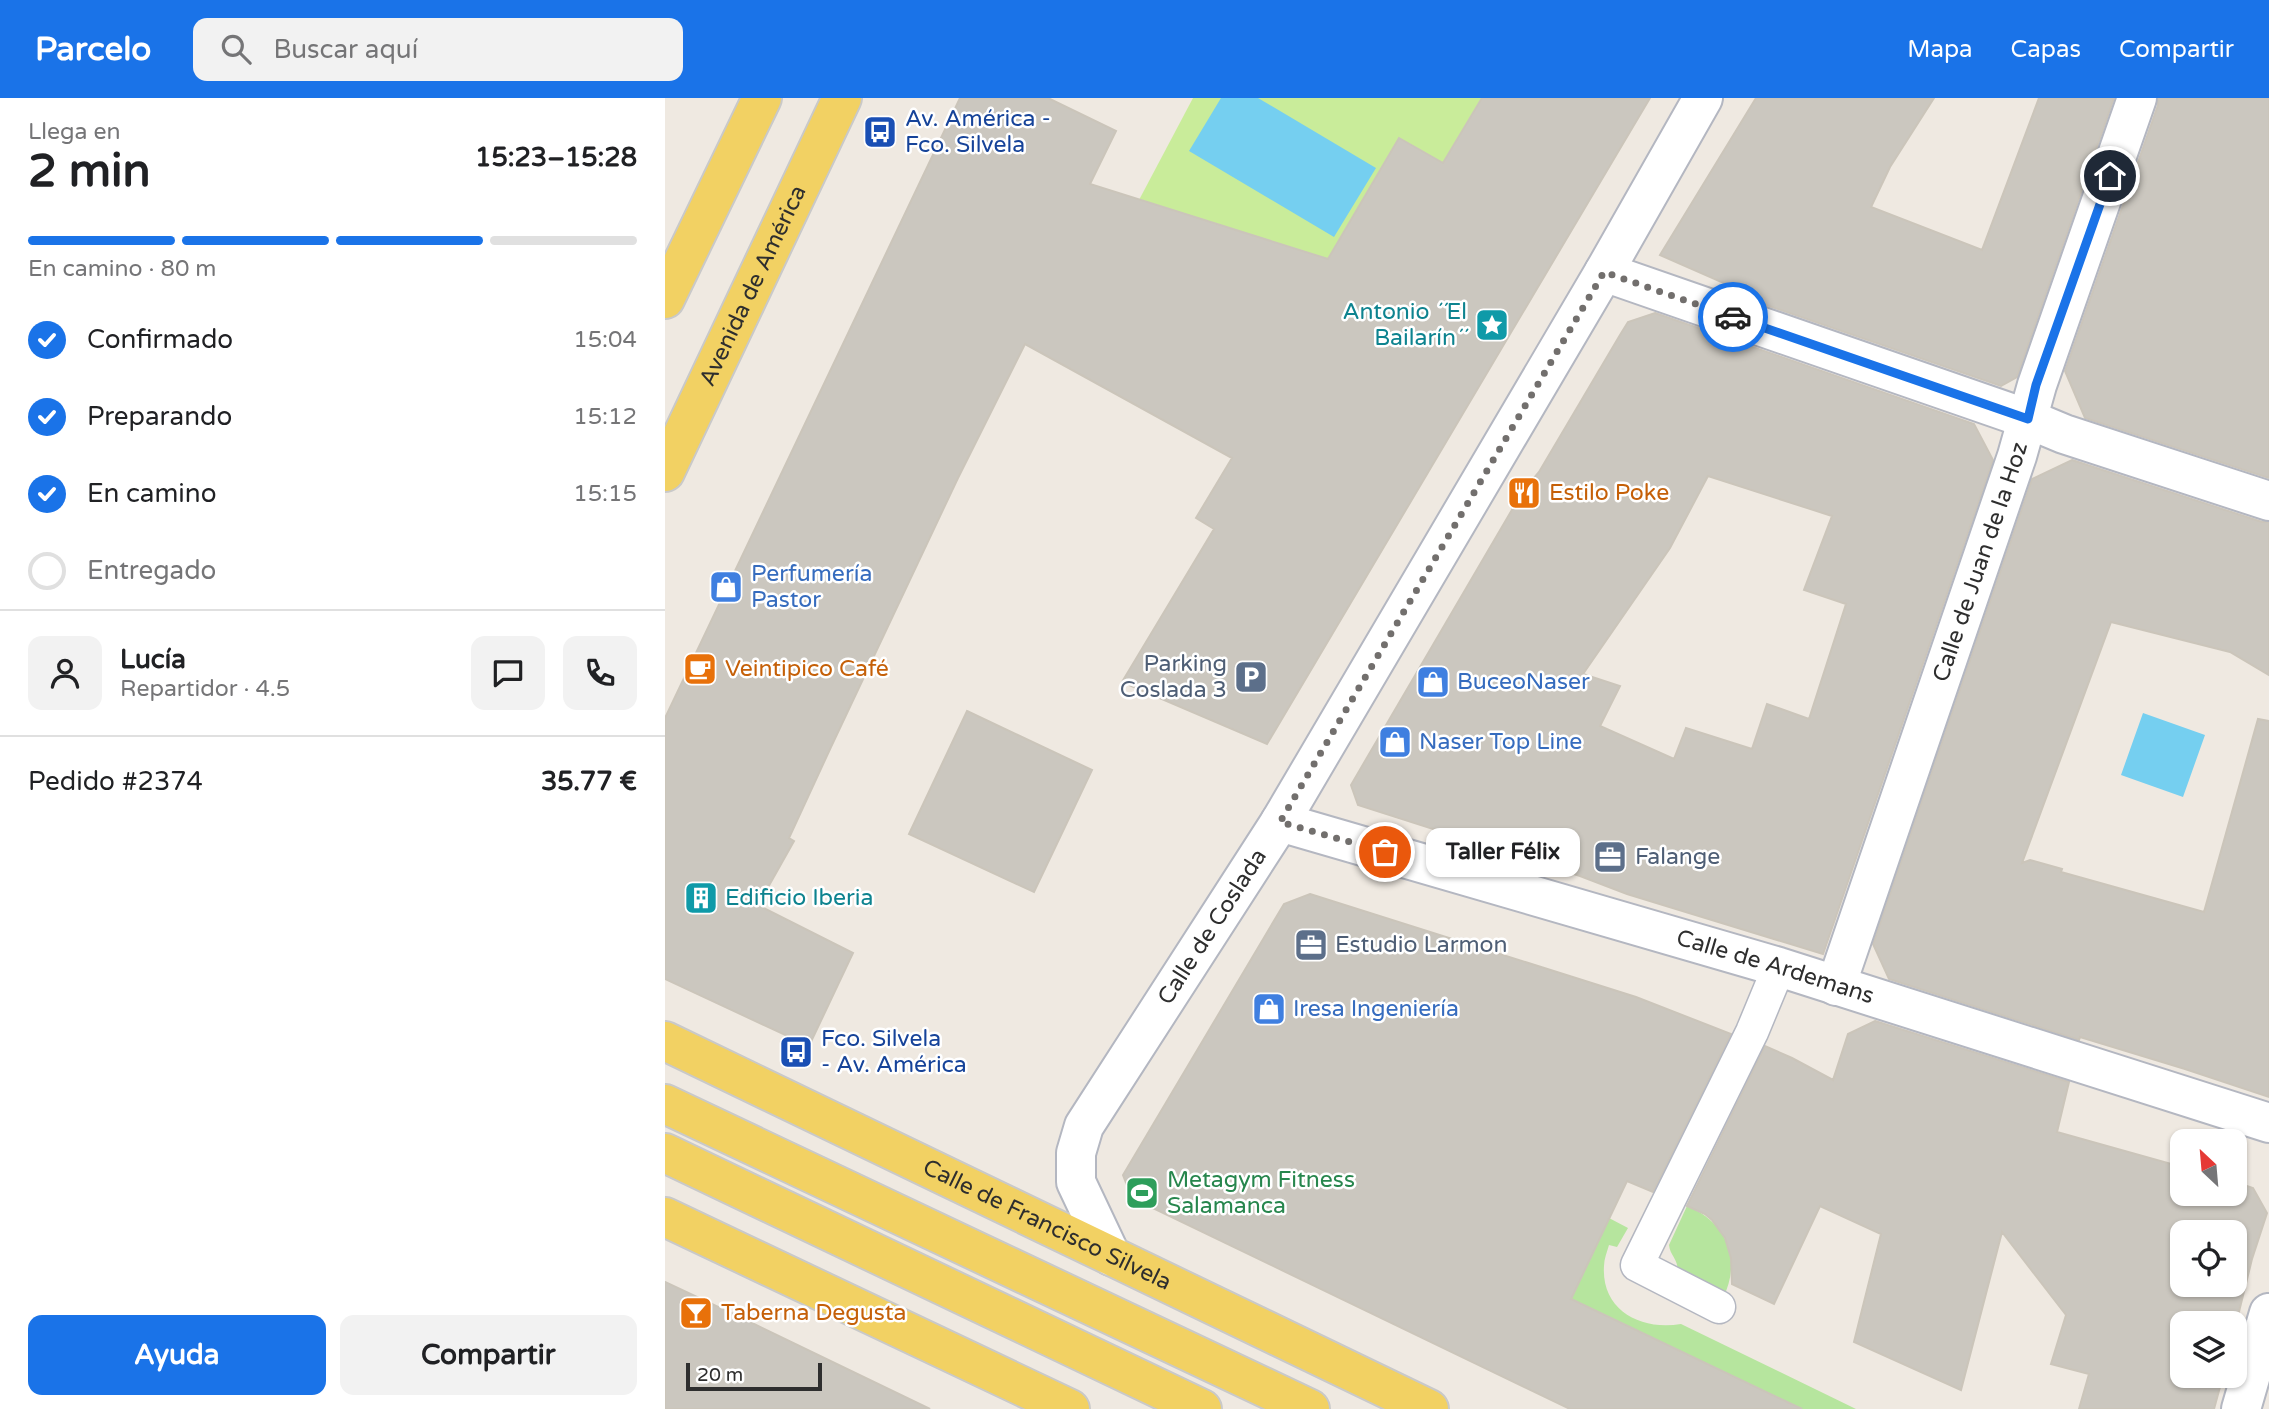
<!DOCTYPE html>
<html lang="es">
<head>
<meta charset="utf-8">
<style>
  body { margin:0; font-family:"Varela Round",sans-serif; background:#f2f2f2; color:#202124; height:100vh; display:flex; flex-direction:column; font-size:26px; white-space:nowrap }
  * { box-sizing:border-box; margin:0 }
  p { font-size:23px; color:#757577 }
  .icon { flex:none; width:38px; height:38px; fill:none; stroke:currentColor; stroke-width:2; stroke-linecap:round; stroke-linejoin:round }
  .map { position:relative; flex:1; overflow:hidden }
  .panel { display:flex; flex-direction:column; background:#fff; width:665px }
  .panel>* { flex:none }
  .needle { width:46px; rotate:334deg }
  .buttons { position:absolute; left:1505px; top:1031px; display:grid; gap:14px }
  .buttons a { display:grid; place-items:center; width:77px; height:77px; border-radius:14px; background:#fff; box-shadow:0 2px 5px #0004; font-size:35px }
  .scale { position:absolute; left:21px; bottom:18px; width:136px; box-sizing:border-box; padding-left:7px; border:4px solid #2e2e2e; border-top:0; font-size:19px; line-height:24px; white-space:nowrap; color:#2e2e2e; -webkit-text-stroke:5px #fff; paint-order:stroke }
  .pin { position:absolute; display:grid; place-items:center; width:60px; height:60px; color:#fff; margin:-30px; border:4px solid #fff; border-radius:50%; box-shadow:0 2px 7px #0007 }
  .courier { position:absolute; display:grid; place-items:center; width:70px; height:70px; margin:-35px; border:5px solid #1a73e8; border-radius:50%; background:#fff; color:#222; box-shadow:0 2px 9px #0007 }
  .bubble { position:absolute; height:49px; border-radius:14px; background:#fff; box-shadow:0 2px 5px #0004; font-size:23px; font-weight:700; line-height:49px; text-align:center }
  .summary em { font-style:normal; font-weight:700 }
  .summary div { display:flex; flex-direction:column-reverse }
  .summary { display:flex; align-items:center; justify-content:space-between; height:119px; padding:0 28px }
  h1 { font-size:46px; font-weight:700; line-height:52px }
  .bar { display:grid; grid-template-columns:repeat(4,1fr); gap:10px 7px; align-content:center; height:84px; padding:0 28px }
  .bar i { height:9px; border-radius:5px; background:#e0e0e0 }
  .bar .active { background:#1a73e8 }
  .bar p { grid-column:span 4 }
  .line { display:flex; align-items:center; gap:18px; padding:0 28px; border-top:2px solid #e0e0e0 }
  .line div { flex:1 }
  .round { display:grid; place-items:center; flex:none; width:74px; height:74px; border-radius:14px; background:#f2f2f2 }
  ol { padding:0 28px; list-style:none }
  li { display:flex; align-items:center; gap:21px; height:77px }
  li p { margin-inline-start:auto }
  li .icon { padding:7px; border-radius:50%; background:#1a73e8; color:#fff; stroke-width:4 }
  li:last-child { color:#757577 }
  li i { width:38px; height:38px; border:4px solid #e0e0e0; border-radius:50% }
  .primary-button { display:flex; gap:14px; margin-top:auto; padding:14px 28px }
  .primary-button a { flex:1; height:80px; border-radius:14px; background:#1a73e8; color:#fff; font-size:28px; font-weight:700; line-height:80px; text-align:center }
  .primary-button a+a { background:#f2f2f2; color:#202124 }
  header { display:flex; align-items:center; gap:42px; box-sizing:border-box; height:98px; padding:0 35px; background:#1a73e8; color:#fff }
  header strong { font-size:33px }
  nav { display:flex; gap:38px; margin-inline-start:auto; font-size:24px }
  .search { width:490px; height:63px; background:#f2f2f2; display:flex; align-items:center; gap:18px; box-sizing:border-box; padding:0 24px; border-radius:14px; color:#757577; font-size:26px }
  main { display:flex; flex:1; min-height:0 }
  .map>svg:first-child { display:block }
</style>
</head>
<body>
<header>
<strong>Parcelo</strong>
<div class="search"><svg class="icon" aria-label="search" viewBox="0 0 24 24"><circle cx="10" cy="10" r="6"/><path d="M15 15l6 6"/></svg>Buscar aquí</div>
<nav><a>Mapa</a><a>Capas</a><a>Compartir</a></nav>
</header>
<main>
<section class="panel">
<div class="summary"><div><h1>2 min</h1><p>Llega en</p></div><em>15:23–15:28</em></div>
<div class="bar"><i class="active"></i><i class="active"></i><i class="active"></i><i></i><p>En camino · 80 m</p></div>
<ol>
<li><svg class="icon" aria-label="check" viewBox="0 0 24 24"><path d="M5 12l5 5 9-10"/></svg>Confirmado<p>15:04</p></li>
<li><svg class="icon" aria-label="check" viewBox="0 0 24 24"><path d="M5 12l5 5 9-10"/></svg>Preparando<p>15:12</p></li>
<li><svg class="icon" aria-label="check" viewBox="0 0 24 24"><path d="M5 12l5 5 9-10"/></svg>En camino<p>15:15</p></li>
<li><i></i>Entregado</li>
</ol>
<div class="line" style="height:126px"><a class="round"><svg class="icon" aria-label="person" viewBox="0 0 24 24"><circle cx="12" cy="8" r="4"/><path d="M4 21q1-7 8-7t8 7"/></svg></a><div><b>Lucía</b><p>Repartidor · 4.5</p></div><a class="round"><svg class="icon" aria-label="chat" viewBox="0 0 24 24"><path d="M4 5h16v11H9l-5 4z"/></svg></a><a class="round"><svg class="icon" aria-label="phone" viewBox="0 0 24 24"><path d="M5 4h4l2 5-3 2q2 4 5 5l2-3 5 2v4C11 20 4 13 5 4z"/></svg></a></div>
<div class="line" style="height:91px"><div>Pedido #2374</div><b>35.77 €</b></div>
<div class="primary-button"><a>Ayuda</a><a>Compartir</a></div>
</section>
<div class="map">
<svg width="1604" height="1311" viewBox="0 0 1604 1311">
  <rect width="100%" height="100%" fill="#efe9e1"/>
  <path fill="#b6e59e" d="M 1022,1108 C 1062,1124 1077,1162 1058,1200 L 1013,1177 C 1014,1161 1005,1158 1004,1147 Z
    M 944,1120 L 963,1130 L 952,1149 L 944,1147 C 942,1154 939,1161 939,1168 C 936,1213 977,1233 1016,1226 L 1191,1311 L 1137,1311 L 906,1201 Z"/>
  <path fill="#c9ec9a" d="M 528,0 L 985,0 L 854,221 L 474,102 Z"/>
  <path fill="#75cff0" d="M 556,0 L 593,0 L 711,70 L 669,139 L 524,53 Z
    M 1478,615 L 1540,637 L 1518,699 L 1456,677 Z"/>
  <path fill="#cbc7bf" stroke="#cbc5ba" stroke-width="2" fill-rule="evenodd" d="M 295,0 L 383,0 L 451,33 L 425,86 L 663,161 L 734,40 L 778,65 L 817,0 L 985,0 L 602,646 L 457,584 L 549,431 L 531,420 L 567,360 L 360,246 L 293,380 L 166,649 L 124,740 L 129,743 L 93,807 L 188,855 L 144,948 L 0,881 L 0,620 Z
    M 1091,0 L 1269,0 L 1225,69 L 1206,109 L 1317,152 L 1374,0 L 1449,0 L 1352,279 L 1336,288 L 1058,192 L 1068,189 L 995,157 Z
    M 1493,0 L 1604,0 L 1604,380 L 1420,320 L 1400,273 L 1493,7 Z
    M 990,215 L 1309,326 L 1328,362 L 1158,856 L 962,796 L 915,778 L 693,707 L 686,687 L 858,393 L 874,374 L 955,237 L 963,224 ZM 1043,378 L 1167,418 L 1139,492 L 1181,506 L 1144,621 L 1102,606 L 1087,651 L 1021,630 L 1009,661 L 935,628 L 955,588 L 918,576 L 1005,450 Z
    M 1407,362 L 1597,424 L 1604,424 L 1604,577 L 1565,554 L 1446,524 L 1357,765 L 1365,762 L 1397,771 L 1396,774 L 1539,814 L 1593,621 L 1604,623 L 1604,999 L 1520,971 L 1415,939 L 1414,942 L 1224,881 L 1208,846 L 1367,381 Z
    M 302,613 L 427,672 L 369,794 L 244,736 Z
    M 645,796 L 971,899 L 1066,936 L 988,1094 L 962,1083 L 906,1201 L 1137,1311 L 905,1311 L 467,1100 L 458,1077 L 619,806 Z
    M 1210,923 L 1404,984 L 1392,1034 L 1517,1069 L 1517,1096 L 1570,1096 L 1570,1084 L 1588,1090 L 1602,1115 L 1587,1161 L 1570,1230 L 1570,1225 L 1517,1225 L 1517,1278 L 1558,1278 L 1549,1311 L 1414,1311 L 1424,1276 L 1386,1266 L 1401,1217 L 1337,1134 L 1296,1292 L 1189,1244 L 1216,1136 L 1155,1108 L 1109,1206 L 1067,1186 L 1066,1160 L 1060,1140 L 1047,1122 L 1040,1116 L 1022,1108 L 1100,948 L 1127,960 L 1168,982 L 1183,936 ZM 1517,1134 L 1570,1134 L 1570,1186 L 1517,1186 Z
    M 0,1184 L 83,1223 L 265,1311 L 0,1311 Z"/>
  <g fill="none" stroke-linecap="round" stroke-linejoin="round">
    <defs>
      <path id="pedestrian" d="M 1054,1209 L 972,1167 L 1087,934 L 1114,869"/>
      <g id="minor">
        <path d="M 939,174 L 1363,321 L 1399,336 L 1604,403"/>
        <path id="s1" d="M 615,724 L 1114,869 L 1604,1025"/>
        <path id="s2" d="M 1171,888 L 1352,358 L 1372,287 L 1472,0"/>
        <path id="s3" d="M 446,1158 L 411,1084 L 411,1055 L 419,1028 L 615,724 L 939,174 L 1038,0"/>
        <path d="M 1576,1311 L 1604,1215"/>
      </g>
      <g id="primary">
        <path d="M 0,201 L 97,0"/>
        <path id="s4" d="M 0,374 L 177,0"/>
        <path id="s5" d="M 0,943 L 764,1311"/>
        <path d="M 0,1006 L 645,1311"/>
        <path d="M 0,1055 L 537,1311"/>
        <path d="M 0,1119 L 405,1311"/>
      </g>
    </defs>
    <use href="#pedestrian" stroke="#b4b7c1" stroke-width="35"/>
    <use href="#minor" stroke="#b4b7c1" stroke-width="42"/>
    <use href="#primary" stroke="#c9c9c9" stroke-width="42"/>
    <use href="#pedestrian" stroke="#fff" stroke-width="32"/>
    <use href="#minor" stroke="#fff" stroke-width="38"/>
    <use href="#primary" stroke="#f2d163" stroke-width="38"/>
  </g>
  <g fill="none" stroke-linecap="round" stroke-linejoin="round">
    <path stroke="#726f6d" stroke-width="7" stroke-dasharray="0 12.6" d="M 720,754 L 615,724 L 939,174 L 1068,219"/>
    <path stroke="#1a73e8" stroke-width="9" d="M 1068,219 L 1363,321 L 1371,287 L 1445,78"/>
  </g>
  <defs>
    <symbol id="bus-square" viewBox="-11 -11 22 22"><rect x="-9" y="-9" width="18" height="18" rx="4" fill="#1a4fb4" stroke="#fff"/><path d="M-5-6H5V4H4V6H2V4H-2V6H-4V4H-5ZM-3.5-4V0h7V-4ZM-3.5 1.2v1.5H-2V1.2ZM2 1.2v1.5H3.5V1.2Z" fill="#fff"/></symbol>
    <symbol id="sight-square" viewBox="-11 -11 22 22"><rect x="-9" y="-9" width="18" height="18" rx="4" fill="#0f9aa8" stroke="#fff"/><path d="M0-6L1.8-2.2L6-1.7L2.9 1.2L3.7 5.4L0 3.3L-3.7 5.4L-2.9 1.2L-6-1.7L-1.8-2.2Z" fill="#fff"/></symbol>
    <symbol id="restaurant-square" viewBox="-11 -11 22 22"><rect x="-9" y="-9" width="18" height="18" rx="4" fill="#e8710a" stroke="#fff"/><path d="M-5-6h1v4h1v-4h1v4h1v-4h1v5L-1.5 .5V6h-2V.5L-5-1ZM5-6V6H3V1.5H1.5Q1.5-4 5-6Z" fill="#fff"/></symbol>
    <symbol id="shop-square" viewBox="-11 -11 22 22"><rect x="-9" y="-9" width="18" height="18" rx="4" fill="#3f7fe0" stroke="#fff"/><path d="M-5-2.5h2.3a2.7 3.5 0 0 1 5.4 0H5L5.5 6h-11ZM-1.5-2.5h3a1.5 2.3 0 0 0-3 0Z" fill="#fff"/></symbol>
    <symbol id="cafe-square" viewBox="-11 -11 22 22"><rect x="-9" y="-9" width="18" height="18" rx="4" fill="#e8710a" stroke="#fff"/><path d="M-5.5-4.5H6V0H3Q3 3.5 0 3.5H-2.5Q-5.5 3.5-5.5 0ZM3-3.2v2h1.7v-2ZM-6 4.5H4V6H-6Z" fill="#fff"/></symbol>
    <symbol id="parking-square" viewBox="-11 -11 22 22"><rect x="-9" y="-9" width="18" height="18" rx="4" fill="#5c6f8a" stroke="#fff"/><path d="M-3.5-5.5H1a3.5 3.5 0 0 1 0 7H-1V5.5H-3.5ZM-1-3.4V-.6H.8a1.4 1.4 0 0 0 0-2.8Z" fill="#fff"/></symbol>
    <symbol id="office-square" viewBox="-11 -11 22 22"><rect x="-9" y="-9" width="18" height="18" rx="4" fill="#5c6f8a" stroke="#fff"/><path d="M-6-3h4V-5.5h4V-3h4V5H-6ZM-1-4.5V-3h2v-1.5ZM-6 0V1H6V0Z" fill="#fff"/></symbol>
    <symbol id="building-square" viewBox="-11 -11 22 22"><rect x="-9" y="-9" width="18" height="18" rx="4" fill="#0f9aa8" stroke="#fff"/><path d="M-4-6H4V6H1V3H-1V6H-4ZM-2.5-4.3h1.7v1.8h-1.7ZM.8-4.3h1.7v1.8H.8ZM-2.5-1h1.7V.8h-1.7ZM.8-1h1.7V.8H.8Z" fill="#fff"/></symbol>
    <symbol id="stadium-square" viewBox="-11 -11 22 22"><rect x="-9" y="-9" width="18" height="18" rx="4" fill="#2e9e5b" stroke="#fff"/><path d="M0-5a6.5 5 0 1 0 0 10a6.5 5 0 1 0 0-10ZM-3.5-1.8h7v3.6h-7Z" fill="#fff"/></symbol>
    <symbol id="bar-square" viewBox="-11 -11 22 22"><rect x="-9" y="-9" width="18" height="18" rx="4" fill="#e8710a" stroke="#fff"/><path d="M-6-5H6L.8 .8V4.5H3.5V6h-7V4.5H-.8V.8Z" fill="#fff"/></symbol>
  </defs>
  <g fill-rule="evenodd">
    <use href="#bus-square" x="196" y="15" width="38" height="38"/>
    <use href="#sight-square" x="808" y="208" width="38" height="38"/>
    <use href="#restaurant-square" x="840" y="376" width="38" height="38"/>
    <use href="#shop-square" x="42" y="470" width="38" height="38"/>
    <use href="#cafe-square" x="16" y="552" width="38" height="38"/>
    <use href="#parking-square" x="567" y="560" width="38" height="38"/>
    <use href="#shop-square" x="749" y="565" width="38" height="38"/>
    <use href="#shop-square" x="711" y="625" width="38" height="38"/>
    <use href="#office-square" x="926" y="740" width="38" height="38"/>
    <use href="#building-square" x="17" y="781" width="38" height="38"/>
    <use href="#office-square" x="627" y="828" width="38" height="38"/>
    <use href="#shop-square" x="585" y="892" width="38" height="38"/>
    <use href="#bus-square" x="112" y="935" width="38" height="38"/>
    <use href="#stadium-square" x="458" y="1076" width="38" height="38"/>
    <use href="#bar-square" x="12" y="1196" width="38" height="38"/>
  </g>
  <g text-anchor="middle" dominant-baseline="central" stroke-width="5" stroke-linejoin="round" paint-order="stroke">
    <g font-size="23" fill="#164399" stroke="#fff" text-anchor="start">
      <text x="240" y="21">Av. América -<tspan x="240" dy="26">Fco. Silvela</tspan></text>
      <text x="156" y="941">Fco. Silvela<tspan x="156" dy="26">- Av. América</tspan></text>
    </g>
    <g font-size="23" fill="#2e2e2e" stroke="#fff">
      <text stroke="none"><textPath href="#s4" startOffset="206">Avenida de América</textPath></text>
      <text stroke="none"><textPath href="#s2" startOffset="448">Calle de Juan de la Hoz</textPath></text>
      <text stroke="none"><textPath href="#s3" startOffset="376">Calle de Coslada</textPath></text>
      <text stroke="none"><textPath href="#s1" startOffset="516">Calle de Ardemans</textPath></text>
      <text stroke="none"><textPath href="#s5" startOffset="424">Calle de Francisco Silvela</textPath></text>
    </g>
    <g font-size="23" fill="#0d838f" stroke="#fff" text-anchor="end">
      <text x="802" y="214">Antonio ´´El<tspan x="802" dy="26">Bailarín´´</tspan></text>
      <text x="60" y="800" text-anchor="start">Edificio Iberia</text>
    </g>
    <g font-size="23" fill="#c56008" stroke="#fff" text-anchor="start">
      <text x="884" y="395">Estilo Poke</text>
      <text x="60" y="571">Veintipico Café</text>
      <text x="56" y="1215">Taberna Degusta</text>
    </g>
    <g font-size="23" fill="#366cbe" stroke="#fff" text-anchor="start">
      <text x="86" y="476">Perfumería<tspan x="86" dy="26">Pastor</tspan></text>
      <text x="792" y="584">BuceoNaser</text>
      <text x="754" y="644">Naser Top Line</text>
      <text x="628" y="911">Iresa Ingeniería</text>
    </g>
    <g font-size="23" fill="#4e5e75" stroke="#fff" text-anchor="start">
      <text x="562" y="566" text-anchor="end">Parking<tspan x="562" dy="26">Coslada 3</tspan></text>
      <text x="970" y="759">Falange</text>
      <text x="670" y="847">Estudio Larmon</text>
    </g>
    <g font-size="23" fill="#27864d" stroke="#fff" text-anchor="start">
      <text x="502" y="1082">Metagym Fitness<tspan x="502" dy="26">Salamanca</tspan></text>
    </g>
  </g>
</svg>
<div class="buttons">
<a><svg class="needle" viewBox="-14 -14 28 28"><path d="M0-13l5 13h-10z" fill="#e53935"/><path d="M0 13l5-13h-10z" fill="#757577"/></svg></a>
<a><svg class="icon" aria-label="locate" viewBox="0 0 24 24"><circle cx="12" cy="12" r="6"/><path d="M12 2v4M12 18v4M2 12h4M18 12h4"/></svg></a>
<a><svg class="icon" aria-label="layers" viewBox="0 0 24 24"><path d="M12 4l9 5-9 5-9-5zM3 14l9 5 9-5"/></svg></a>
</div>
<div class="scale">20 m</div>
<div class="pin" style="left:720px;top:754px;background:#ea580c"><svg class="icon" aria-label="bag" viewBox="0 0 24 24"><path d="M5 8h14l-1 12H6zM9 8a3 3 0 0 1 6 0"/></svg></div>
<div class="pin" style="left:1445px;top:78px;background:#1f2937"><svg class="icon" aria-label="home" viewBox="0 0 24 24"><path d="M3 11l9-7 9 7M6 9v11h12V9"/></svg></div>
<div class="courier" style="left:1068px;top:219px"><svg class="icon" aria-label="car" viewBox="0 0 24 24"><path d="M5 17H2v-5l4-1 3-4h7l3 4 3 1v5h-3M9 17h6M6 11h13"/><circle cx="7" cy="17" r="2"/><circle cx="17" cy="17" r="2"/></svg></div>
<div class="bubble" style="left:761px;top:730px;width:154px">Taller Félix</div>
</div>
</main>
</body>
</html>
